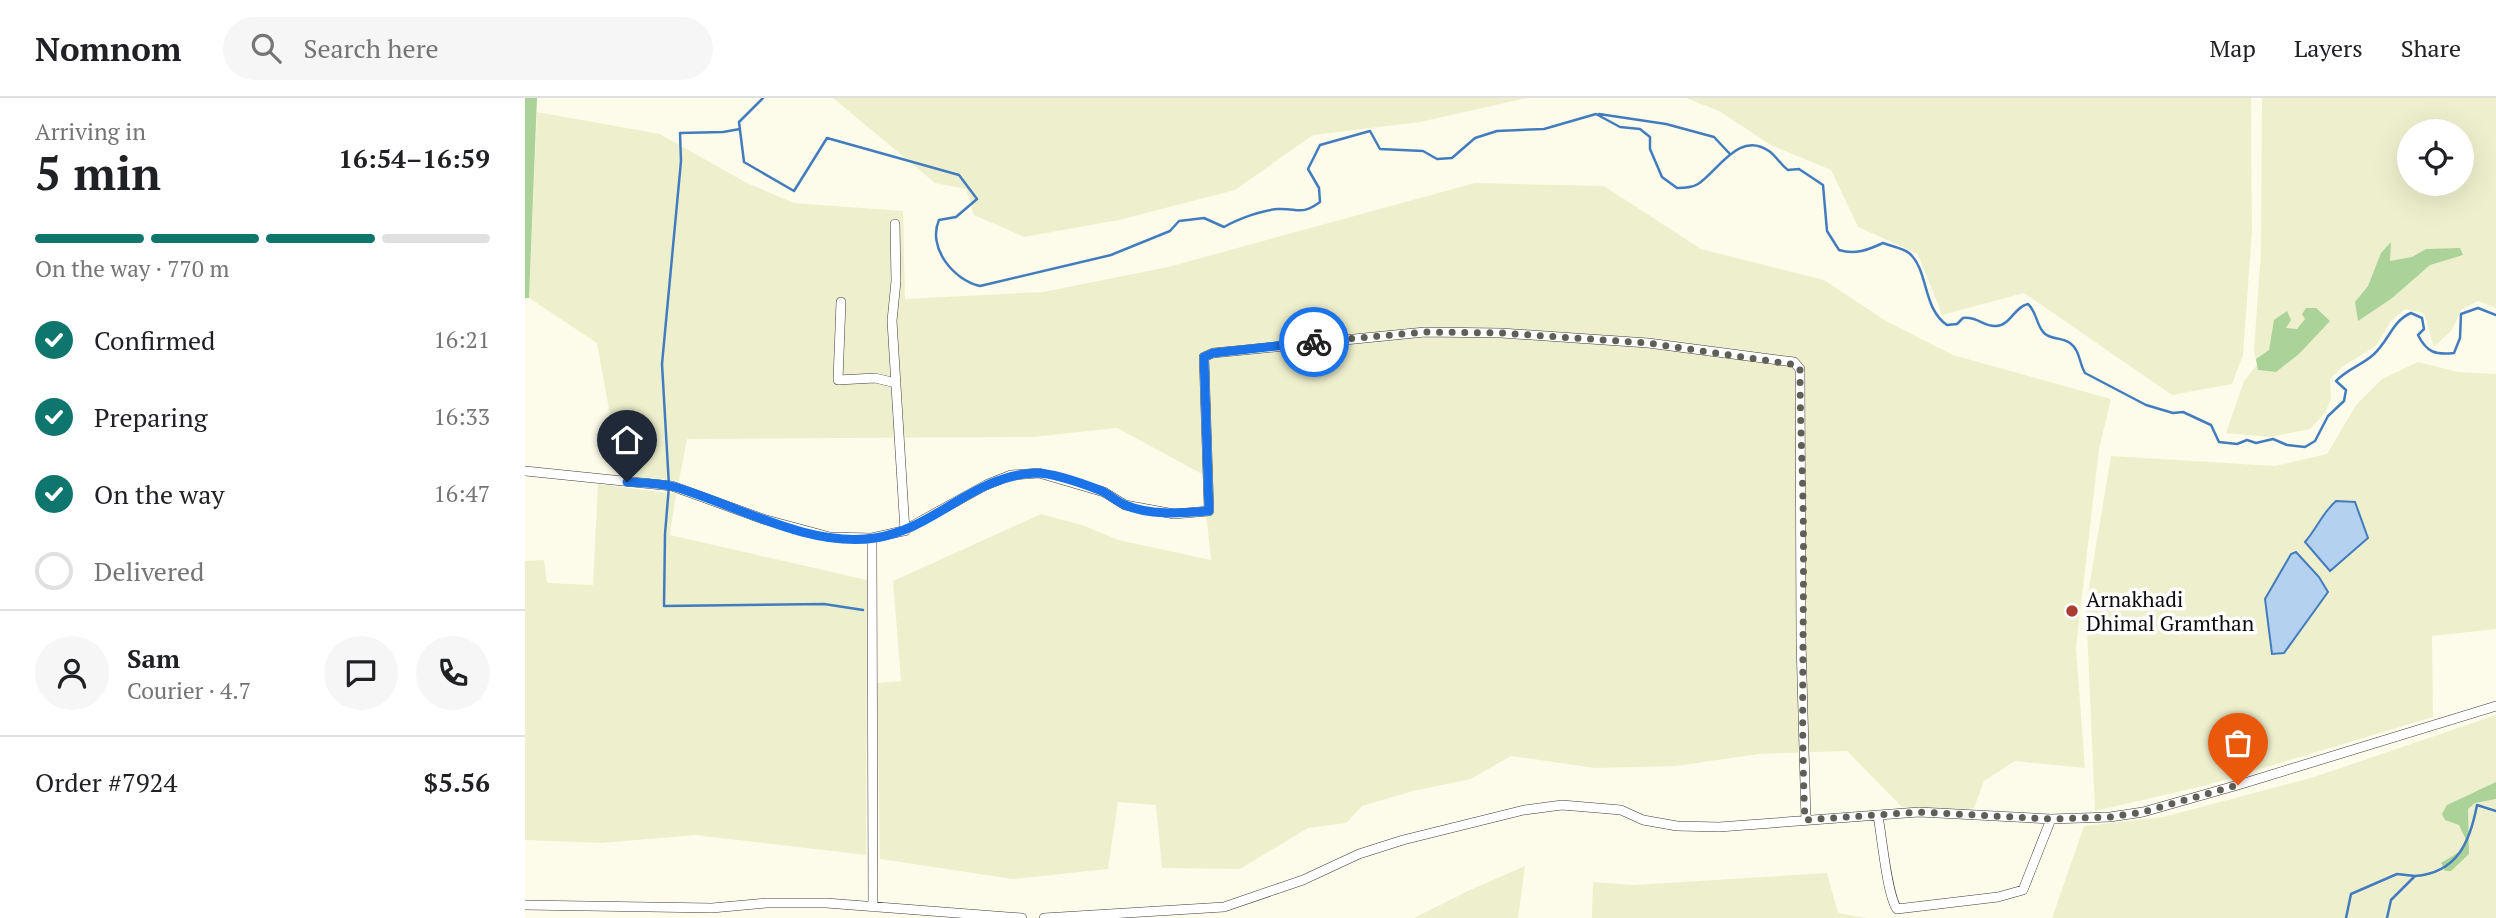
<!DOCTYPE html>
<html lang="en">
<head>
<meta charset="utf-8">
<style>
  body { margin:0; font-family:"PT Serif",serif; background:#f6f6f6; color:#202124; height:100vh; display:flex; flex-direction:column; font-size:26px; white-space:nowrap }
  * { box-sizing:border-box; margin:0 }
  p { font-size:23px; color:#757577 }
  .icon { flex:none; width:38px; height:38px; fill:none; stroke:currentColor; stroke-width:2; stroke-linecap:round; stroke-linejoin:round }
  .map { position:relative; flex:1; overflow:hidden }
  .sheet { display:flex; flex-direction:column; background:#fff; width:525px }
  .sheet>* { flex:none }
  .fabs { position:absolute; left:1872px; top:21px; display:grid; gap:14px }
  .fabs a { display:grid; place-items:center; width:77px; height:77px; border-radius:50%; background:#fff; box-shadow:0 7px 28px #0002; font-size:35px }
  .pin { position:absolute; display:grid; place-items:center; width:60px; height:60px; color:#fff; margin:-72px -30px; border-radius:50% 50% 50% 0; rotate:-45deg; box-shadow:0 0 7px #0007 }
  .pin .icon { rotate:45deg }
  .courier { position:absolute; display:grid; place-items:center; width:70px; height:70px; margin:-35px; border:5px solid #1a73e8; border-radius:50%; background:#fff; color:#222; box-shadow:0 2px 9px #0007 }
  .overview em { font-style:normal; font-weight:700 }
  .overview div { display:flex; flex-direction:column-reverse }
  .overview { display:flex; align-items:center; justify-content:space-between; height:119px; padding:0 35px }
  h1 { font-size:46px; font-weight:700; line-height:52px }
  .bar { display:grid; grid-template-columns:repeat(4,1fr); gap:10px 7px; align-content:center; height:84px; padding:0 35px }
  .bar i { height:9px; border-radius:5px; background:#e0e0e0 }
  .bar .selected { background:#0f766e }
  .bar p { grid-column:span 4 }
  .line { display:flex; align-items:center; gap:18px; padding:0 35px; border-top:2px solid #e0e0e0 }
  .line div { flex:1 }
  .round { display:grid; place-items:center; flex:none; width:74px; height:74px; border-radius:37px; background:#f6f6f6 }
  ol { padding:0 35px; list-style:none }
  li { display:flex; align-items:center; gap:21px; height:77px }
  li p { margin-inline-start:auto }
  li .icon { padding:7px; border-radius:50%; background:#0f766e; color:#fff; stroke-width:4 }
  li:last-child { color:#757577 }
  li i { width:38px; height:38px; border:4px solid #e0e0e0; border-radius:50% }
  header { display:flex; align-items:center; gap:42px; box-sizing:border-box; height:98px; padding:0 35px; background:#fff; border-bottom:2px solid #e0e0e0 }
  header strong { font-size:33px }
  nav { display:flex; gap:38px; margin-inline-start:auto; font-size:24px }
  .search { width:490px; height:63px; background:#f6f6f6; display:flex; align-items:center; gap:18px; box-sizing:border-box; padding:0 24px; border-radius:38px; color:#757577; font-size:26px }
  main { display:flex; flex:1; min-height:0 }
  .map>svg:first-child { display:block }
</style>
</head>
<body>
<header>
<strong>Nomnom</strong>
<div class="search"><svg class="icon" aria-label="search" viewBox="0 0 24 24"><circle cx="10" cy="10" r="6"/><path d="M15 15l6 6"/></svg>Search here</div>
<nav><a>Map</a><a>Layers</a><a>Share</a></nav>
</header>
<main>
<section class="sheet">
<div class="overview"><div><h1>5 min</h1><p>Arriving in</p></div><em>16:54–16:59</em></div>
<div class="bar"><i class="selected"></i><i class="selected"></i><i class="selected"></i><i></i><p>On the way · 770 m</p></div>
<ol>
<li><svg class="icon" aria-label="check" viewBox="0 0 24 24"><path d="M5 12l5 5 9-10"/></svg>Confirmed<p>16:21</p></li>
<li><svg class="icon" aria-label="check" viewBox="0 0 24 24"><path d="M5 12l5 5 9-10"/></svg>Preparing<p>16:33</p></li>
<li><svg class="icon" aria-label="check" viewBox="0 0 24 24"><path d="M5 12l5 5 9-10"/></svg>On the way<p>16:47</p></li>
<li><i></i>Delivered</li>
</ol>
<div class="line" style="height:126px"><a class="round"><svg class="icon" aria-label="person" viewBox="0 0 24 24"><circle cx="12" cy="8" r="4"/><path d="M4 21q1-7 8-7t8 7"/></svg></a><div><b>Sam</b><p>Courier · 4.7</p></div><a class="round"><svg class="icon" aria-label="chat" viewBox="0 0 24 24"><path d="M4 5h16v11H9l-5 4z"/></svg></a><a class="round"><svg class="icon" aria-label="phone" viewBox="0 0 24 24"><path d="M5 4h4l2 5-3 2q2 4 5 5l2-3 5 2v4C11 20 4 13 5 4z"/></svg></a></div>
<div class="line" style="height:91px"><div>Order #7924</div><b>$5.56</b></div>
</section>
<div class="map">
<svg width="1971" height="820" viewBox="0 0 1971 820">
  <rect width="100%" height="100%" fill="#fdfcea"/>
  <path fill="#eef0cd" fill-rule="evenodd" d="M 308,0 L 1002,0 L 895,24 L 788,37 L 710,92 L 594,122 L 499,139 L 449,117 L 441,91 L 410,85 Z
    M 1161,0 L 1726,0 L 1727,133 L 1718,257 L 1707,286 L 1647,297 L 1499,195 L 1417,217 L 1393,156 L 1333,129 L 1306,72 L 1246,47 L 1194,13 Z
    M 1737,0 L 1971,0 L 1971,210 L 1953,203 L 1936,212 L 1927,232 L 1909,249 L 1899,215 L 1880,211 L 1866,223 L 1851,248 L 1817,269 L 1805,281 L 1806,301 L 1800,315 L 1785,331 L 1745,339 L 1701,335 L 1719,283 L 1732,267 L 1729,253 L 1736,152 ZM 1885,33 L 1937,33 L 1937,86 L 1885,86 Z
    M 12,14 L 135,36 L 220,84 L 269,105 L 378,113 L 380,201 L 518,194 L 643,169 L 950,85 L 1079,88 L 1176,151 L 1299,182 L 1361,223 L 1428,257 L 1586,301 L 1574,351 L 1551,550 L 1560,670 L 1490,663 L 1459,683 L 1449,710 L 1433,713 L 1377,709 L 1322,653 L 1234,656 L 1151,668 L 1070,670 L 986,658 L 946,681 L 888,693 L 837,708 L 821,725 L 783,730 L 715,771 L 637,770 L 631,707 L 593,704 L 583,771 L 488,781 L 355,761 L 352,585 L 376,583 L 368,483 L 516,416 L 560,428 L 593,442 L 686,462 L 677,376 L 592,330 L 507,339 L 162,341 L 154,383 L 96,378 L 72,245 L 4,200 Z
    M 1893,264 L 1933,274 L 1971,276 L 1971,531 L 1907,538 L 1908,619 L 1682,687 L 1570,713 L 1561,508 L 1586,358 L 1750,368 L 1802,356 L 1831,307 L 1857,281 Z
    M 73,386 L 151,396 L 145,437 L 342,482 L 341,757 L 170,737 L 77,745 L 0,742 L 0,463 L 19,462 L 22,485 L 68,487 Z
    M 1971,617 L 1971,820 L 1527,820 L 1559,728 L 1638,719 L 1789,679 Z
    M 1000,768 L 993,820 L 889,820 L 945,792 Z
    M 1302,775 L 1313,815 L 1342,820 L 1067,820 L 1068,784 L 1108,787 Z"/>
  <path fill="#abd299" d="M 0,0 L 12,0 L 4,200 L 0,200 Z
    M 1866,144 L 1865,163 L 1887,159 L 1901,151 L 1935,150 L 1938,157 L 1905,167 L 1866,201 L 1833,223 L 1830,204 L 1843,188 L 1856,155 Z
    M 1781,210 L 1791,210 L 1805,223 L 1774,256 L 1751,274 L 1733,272 L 1731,261 L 1744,252 L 1749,222 L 1762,213 L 1766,222 L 1761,230 L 1772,231 L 1780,221 L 1777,216 Z
    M 1971,684 L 1971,701 L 1950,705 L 1943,711 L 1944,756 L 1926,773 L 1920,773 L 1916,765 L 1934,754 L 1941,742 L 1934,727 L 1920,722 L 1917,716 L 1922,707 Z"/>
  <path fill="#b4d1ef" stroke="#427cbe" stroke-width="2" d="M 1811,403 L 1830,404 L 1843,440 L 1805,473 L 1780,444 C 1792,430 1798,414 1811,403 Z
    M 1771,454 L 1794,479 L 1803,494 L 1759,555 L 1747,556 L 1740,501 L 1766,456 Z"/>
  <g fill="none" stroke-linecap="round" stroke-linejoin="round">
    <path stroke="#427cbe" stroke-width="2.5" d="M 238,0 L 214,24 L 219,64 L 269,93 L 302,40 L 434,77 L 452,101 L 431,119 L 414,122 C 402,149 428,182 455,188 L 586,157 L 645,133 L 654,123 L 679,120 L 699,129 C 713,121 737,112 753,111 C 773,110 776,118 795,104 L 794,90 L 783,71 L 795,47 L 845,33 L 855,51 L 898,53 L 912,61 L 927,60 L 950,40 L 972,33 L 1019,31 L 1071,16 L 1095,29 L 1115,31 L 1125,39 L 1125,51 L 1137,79 L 1152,90 C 1158,90 1167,90 1173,86 C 1193,73 1214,32 1244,53 C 1251,58 1256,67 1263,72 L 1274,71 L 1298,87 L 1302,133 L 1314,152 C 1330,157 1343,152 1358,145 C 1365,148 1378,150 1384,155 C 1404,172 1397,210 1422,227 L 1432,226 L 1438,220 C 1452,218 1459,229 1471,228 C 1485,228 1490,208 1503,206 C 1512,214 1511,227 1519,235 C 1526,242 1536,239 1545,245 C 1555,252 1554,265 1560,275 L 1621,307 L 1648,315 L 1658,314 L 1686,327 L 1694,344 L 1712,346 L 1722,342 L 1731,345 L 1748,341 L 1762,347 L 1780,349 L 1790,343 L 1803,318 L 1819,303 L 1821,292 L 1811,283 C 1822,271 1837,267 1848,257 C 1864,243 1867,223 1886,215 L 1897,220 L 1899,231 L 1893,237 C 1902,255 1911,257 1929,255 L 1935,240 L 1936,216 L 1953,210 L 1971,217
      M 1074,16 L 1141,26 L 1189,39 L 1204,55
      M 215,31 L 198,34 L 155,35 L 156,63 L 137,266 L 144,388 L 140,436 L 139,508 L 299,506 L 338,512
      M 1821,820 L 1826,796 L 1872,776 L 1890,778
      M 1862,820 L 1866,802 L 1890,778 C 1932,775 1945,744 1952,707 L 1971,713"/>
    <defs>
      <path id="minor" d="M 370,126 L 371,183 L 367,223 L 380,433
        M 316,204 L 313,282 L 350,280 L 371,285
        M 0,373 L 147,388 L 238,421 L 305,439 L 347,440 L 378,433 L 461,387 L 486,377 L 514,375 L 579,394 L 600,407 L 649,416 L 684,413 L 679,259 L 688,255 L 900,234 L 976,235 L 1123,245 L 1269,264 L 1275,271 L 1276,544 L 1281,722
        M 347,440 L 348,809
        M 1353,718 C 1357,739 1362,797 1372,811 L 1473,799 L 1498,792 L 1526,721
        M 0,807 L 187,810 L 241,805 L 301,805 L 497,820
        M 519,820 L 699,809 L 778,782 L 834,756 L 878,742 L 999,712 L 1037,707 L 1096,712 L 1118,722 L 1152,728 L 1194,729 L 1394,714 L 1526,721 L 1585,719 L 1618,714 L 1713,687 L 1971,608"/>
    </defs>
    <use href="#minor" stroke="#3d3d3d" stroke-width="10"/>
    <use href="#minor" stroke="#fff" stroke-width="9"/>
  </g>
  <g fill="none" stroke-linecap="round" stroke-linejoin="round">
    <path stroke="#5f5f58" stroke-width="7" stroke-dasharray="0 12.6" d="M 789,244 L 900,234 L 976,235 L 1123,245 L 1272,267 L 1275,271 C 1275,315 1277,359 1278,403 C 1280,510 1275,616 1280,722 L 1394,714 L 1526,721 L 1585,719 L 1618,714 L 1713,687"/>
    <path stroke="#1a73e8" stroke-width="9" d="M 102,384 C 118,385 135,385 150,389 C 211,407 284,450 350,440 C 410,431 448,377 511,375 C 530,375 559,386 577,393 C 585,397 592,404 600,407 C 626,418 657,415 684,413 L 679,259 L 688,255 L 789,244"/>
  </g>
  <circle fill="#ab3c32" stroke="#fff" stroke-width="2.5" cx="1547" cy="513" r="7"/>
  <g text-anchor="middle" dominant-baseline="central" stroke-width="7" stroke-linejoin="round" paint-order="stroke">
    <g font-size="21" fill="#0a0a0a" stroke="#fff" text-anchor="start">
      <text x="1561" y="501">Arnakhadi<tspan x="1561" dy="24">Dhimal Gramthan</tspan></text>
    </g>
  </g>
</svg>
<div class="fabs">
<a><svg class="icon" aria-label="locate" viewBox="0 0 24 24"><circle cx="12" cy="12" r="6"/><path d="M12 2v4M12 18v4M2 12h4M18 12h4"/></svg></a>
</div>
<div class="pin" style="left:1713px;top:687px;background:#ea580c"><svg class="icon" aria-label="bag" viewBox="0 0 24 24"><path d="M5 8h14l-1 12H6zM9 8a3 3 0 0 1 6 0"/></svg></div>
<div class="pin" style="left:102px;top:384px;background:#1f2937"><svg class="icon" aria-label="home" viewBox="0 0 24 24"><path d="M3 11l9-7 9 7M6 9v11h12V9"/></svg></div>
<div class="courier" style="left:789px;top:244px"><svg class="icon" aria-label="bike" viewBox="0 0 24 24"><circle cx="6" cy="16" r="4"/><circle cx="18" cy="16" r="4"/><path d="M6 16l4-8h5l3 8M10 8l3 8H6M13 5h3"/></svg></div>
</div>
</main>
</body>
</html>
